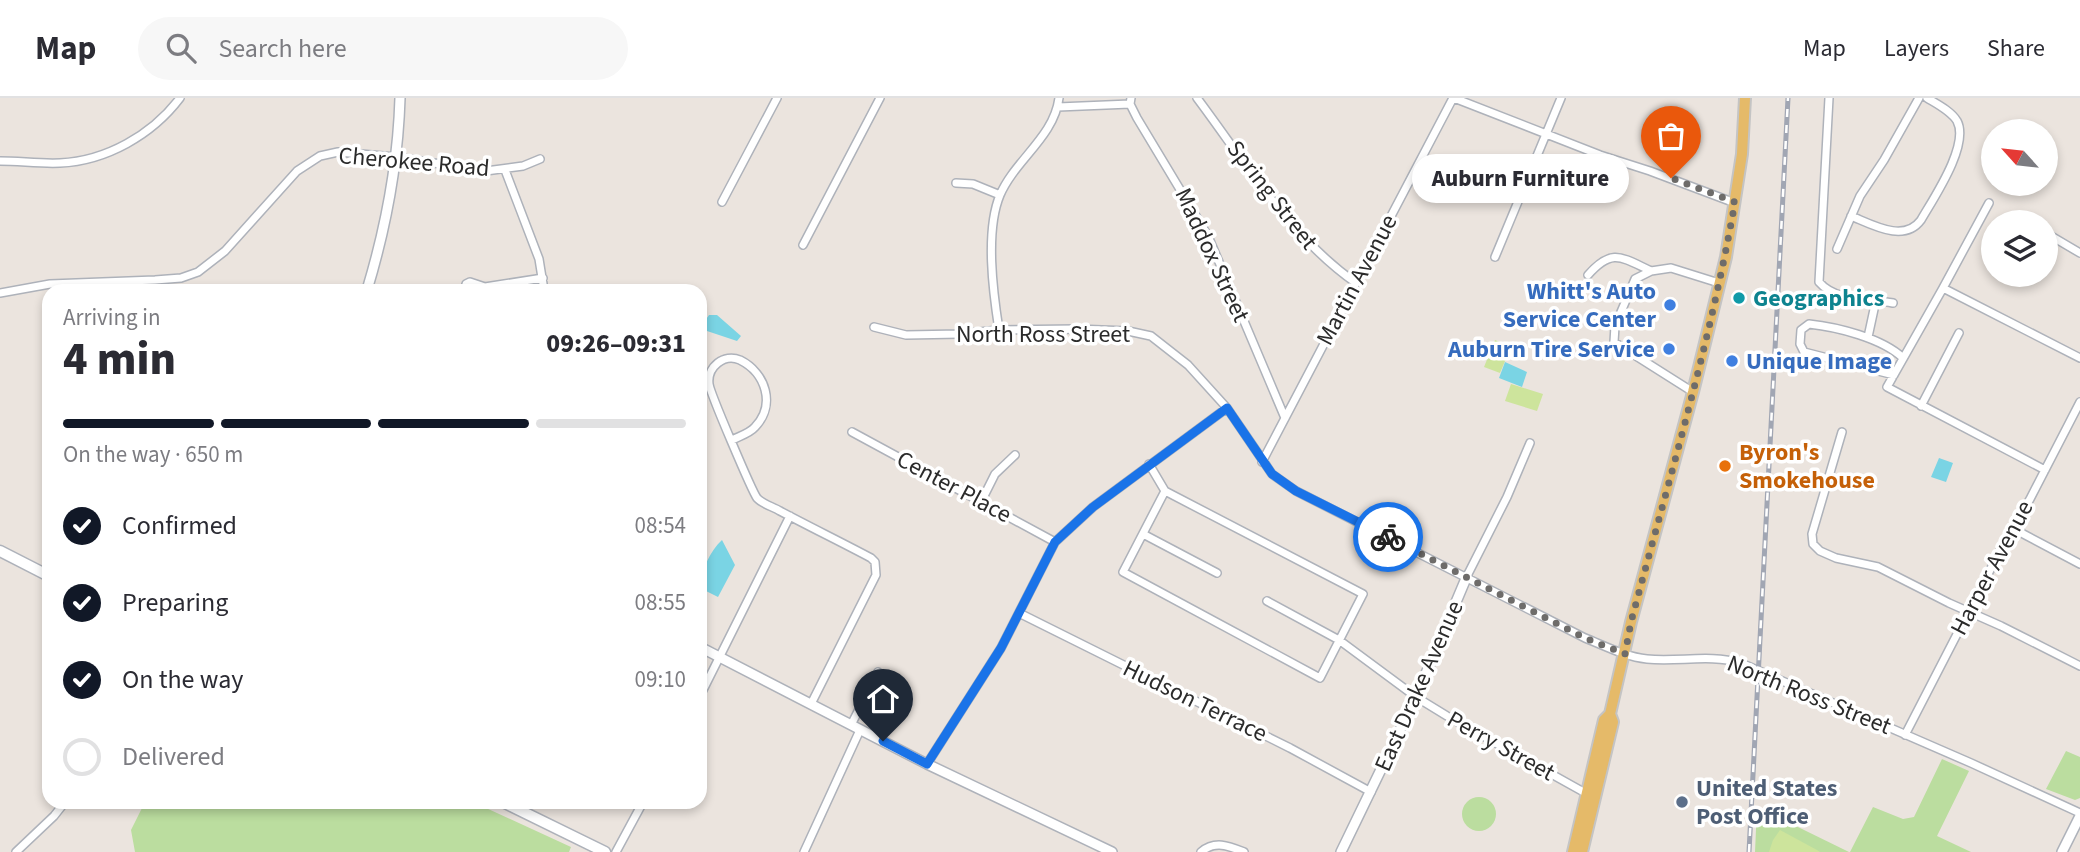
<!DOCTYPE html>
<html lang="en">
<head>
<meta charset="utf-8">
<style>
  body { margin:0; font-family:"Source Sans 3",sans-serif; background:#f7f7f7; color:#2b2b33; height:100vh; display:flex; flex-direction:column; font-size:26px; white-space:nowrap }
  * { box-sizing:border-box; margin:0 }
  p { font-size:23px; color:#7c7c81 }
  .icon { flex:none; width:38px; height:38px; fill:none; stroke:currentColor; stroke-width:2; stroke-linecap:round; stroke-linejoin:round }
  .map { position:relative; flex:1; overflow:hidden }
  .panel { position:absolute; left:42px; top:186px; width:665px; height:525px; display:flex; flex-direction:column; background:#fff; border-radius:21px; box-shadow:0 4px 10px #0003 }
  .panel>* { flex:none }
  .needle { width:46px; rotate:297deg }
  .fabs { position:absolute; left:1981px; top:21px; display:grid; gap:14px }
  .fabs a { display:grid; place-items:center; width:77px; height:77px; border-radius:50%; background:#fff; box-shadow:0 4px 10px #0003; font-size:35px }
  .pin { position:absolute; display:grid; place-items:center; width:60px; height:60px; color:#fff; margin:-72px -30px; border-radius:50% 50% 50% 0; rotate:-45deg; box-shadow:0 0 7px #0007 }
  .pin .icon { rotate:45deg }
  .courier { position:absolute; display:grid; place-items:center; width:70px; height:70px; margin:-35px; border:5px solid #1a73e8; border-radius:50%; background:#fff; color:#222; box-shadow:0 2px 9px #0007 }
  .bubble { position:absolute; height:49px; border-radius:24px; background:#fff; box-shadow:0 4px 10px #0003; font-size:23px; font-weight:800; line-height:49px; text-align:center }
  .head em { font-style:normal; font-weight:800 }
  .head div { display:flex; flex-direction:column-reverse }
  .head { display:flex; align-items:center; justify-content:space-between; height:119px; padding:0 21px }
  h1 { font-size:46px; font-weight:800; line-height:52px }
  .bar { display:grid; grid-template-columns:repeat(4,1fr); gap:10px 7px; align-content:center; height:84px; padding:0 21px }
  .bar i { height:9px; border-radius:5px; background:#e1e1e2 }
  .bar .current { background:#111827 }
  .bar p { grid-column:span 4 }
  ol { padding:0 21px; list-style:none }
  li { display:flex; align-items:center; gap:21px; height:77px }
  li p { margin-inline-start:auto }
  li .icon { padding:7px; border-radius:50%; background:#111827; color:#fff; stroke-width:4 }
  li:last-child { color:#7c7c81 }
  li i { width:38px; height:38px; border:4px solid #e1e1e2; border-radius:50% }
  header { display:flex; align-items:center; gap:42px; box-sizing:border-box; height:98px; padding:0 35px; background:#fff; border-bottom:2px solid #e1e1e2 }
  header strong { font-size:33px }
  nav { display:flex; gap:38px; margin-inline-start:auto; font-size:24px }
  .search { width:490px; height:63px; background:#f7f7f7; display:flex; align-items:center; gap:18px; box-sizing:border-box; padding:0 24px; border-radius:38px; color:#7c7c81; font-size:26px }
  .map>svg:first-child { display:block }
</style>
</head>
<body>
<header>
<strong>Map</strong>
<div class="search"><svg class="icon" aria-label="search" viewBox="0 0 24 24"><circle cx="10" cy="10" r="6"/><path d="M15 15l6 6"/></svg>Search here</div>
<nav><a>Map</a><a>Layers</a><a>Share</a></nav>
</header>
<div class="map">
<svg width="2080" height="754" viewBox="0 0 2080 754">
  <rect width="100%" height="100%" fill="#ebe4de"/>
  <path fill="#bbdd9f" d="M 2066,653 L 2080,659 L 2080,700 L 2075,702 L 2046,691 Z
    M 1942,661 L 1969,673 L 1937,738 L 1971,754 L 1850,754 L 1873,709 L 1903,721 L 1914,719 Z
    M1462 716a17 17 0 1 1 34 0a17 17 0 1 1-34 0Z
    M 145,704 L 473,704 L 571,749 L 569,754 L 135,754 L 131,732 Z
    M 1757,709 L 1849,754 L 1755,754 Z"/>
  <path fill="#cde49c" d="M 1495,242 L 1511,249 L 1500,275 L 1484,269 Z
    M 1511,286 L 1543,296 L 1537,313 L 1505,303 Z
    M 1780,732 L 1817,752 L 1820,754 L 1769,754 L 1773,742 Z"/>
  <path fill="#7ad4e4" d="M 709,217 L 717,217 L 741,238 L 737,243 L 704,232 L 700,237 L 700,230 Z
    M 1505,264 L 1527,274 L 1522,289 L 1499,280 Z
    M 1939,360 L 1953,365 L 1946,384 L 1931,379 Z
    M 722,442 L 735,467 L 718,499 L 700,490 C 700,475 710,453 722,442 Z"/>
  <g fill="none" stroke-linecap="round" stroke-linejoin="round">
    <defs>
      <path id="minor" d="M 1131,0 L 1130,6 L 1137,20 L 1208,138 L 1285,320
        M 1197,0 C 1245,64 1290,139 1356,185
        M 1454,0 L 1600,57 L 1650,73 L 1735,105
        M 1829,0 L 1819,184 C 1836,204 1869,200 1893,205
        M 1058,9 L 1130,6
        M 0,63 C 20,63 40,66 60,65 C 106,63 152,37 180,0
        M 505,72 L 539,161 L 544,192
        M 956,85 L 973,86 L 1000,97
        M 722,104 L 777,0
        M 1989,105 L 1943,190 L 2080,260
        M 1851,118 C 1873,127 1904,145 1921,122 C 1933,101 1970,47 1957,23 C 1951,13 1937,6 1927,0
        M 2046,135 L 2080,155
        M 803,147 L 880,0
        M 1837,151 L 1860,98 L 1884,62 L 1919,0
        M 1495,159 L 1561,0
        M 1588,177 C 1612,150 1621,159 1651,173
        M 485,189 L 543,180
        M 1943,190 L 1887,289 L 2045,372
        M 465,192 L 466,186 L 470,184 L 485,189 L 481,192
        M 0,195 L 50,186 L 155,182 L 181,180 L 198,174 L 225,153 L 297,73 L 320,58 L 338,54 L 395,59 L 486,73 L 523,68 L 540,61
        M 874,229 L 906,237 L 960,236 L 999,232 L 1076,231 L 1128,233 L 1151,238 L 1188,267 L 1227,310 L 1272,376 L 1296,393 L 1585,540 C 1605,548 1626,559 1647,561 C 1679,564 1710,556 1741,565 L 1971,665 L 2080,715
        M 999,232 C 993,194 985,133 1000,97 C 1015,62 1054,39 1059,0
        M 1868,239 L 1876,202
        M 1894,277 L 1804,254 L 1800,246 L 1801,232 L 1809,226 C 1837,229 1882,240 1903,260
        M 1693,294 L 1614,244 L 1615,228 L 1635,181 L 1651,173 L 1671,170 L 1719,185
        M 1921,308 L 1959,235
        M 852,334 L 1055,444
        M 1842,334 L 1812,436 L 1813,446 L 1820,453 L 1836,460 L 1878,469 L 1949,505 L 2001,528 L 2080,568
        M 732,342 C 740,338 750,335 755,329 C 776,307 766,275 740,262 C 724,255 707,269 709,286 C 710,295 752,393 757,400 C 762,406 774,409 780,413 C 810,429 841,444 871,460 L 875,464 L 876,477 L 811,606
        M 1262,364 L 1453,0
        M 1149,366 L 1165,393
        M 1165,393 L 1363,496 L 1320,580 L 1123,474 Z
        M 981,404 L 995,376 L 1015,357
        M 2012,430 L 2080,466
        M 1143,436 L 1217,475
        M 1467,478 L 1507,399 L 1530,345
        M 1267,503 L 1339,542 L 1416,599 L 1447,618 L 1589,697
        M 1019,515 L 1290,650 L 1371,694
        M 700,598 L 790,418
        M 851,627 L 878,574
        M 1905,637 L 2003,447 L 2030,401 L 2080,304
        M 927,666 L 1001,550 L 1055,444 L 1093,409 L 1227,310
        M 16,754 L 54,718 L 65,704
        M 616,754 L 643,704
        M 804,754 L 860,632
        M 1201,754 C 1215,742 1229,748 1244,754"/>
      <path id="tertiary" d="M 367,192 C 386,129 398,66 400,0
        M 700,549 L 927,666 L 1112,754
        M 1341,754 L 1416,599 L 1467,478
        M 2062,754 L 2080,718"/>
      <path id="secondary" d="M 0,453 L 49,478
        M 503,704 L 605,754"/>
      <path id="primary" d="M 1573,754 L 1604,622 L 1610,616
        M 1582,754 L 1613,624 L 1610,616 L 1631,524 L 1693,294 L 1726,159 L 1742,56 L 1745,0"/>
    </defs>
    <use href="#minor" stroke="#aeb2ba" stroke-width="10"/>
    <use href="#tertiary" stroke="#aeb2ba" stroke-width="12"/>
    <use href="#secondary" stroke="#aeb2ba" stroke-width="13"/>
    <use href="#primary" stroke="#c4c4c4" stroke-width="14"/>
    <use href="#minor" stroke="#fff" stroke-width="7"/>
    <use href="#tertiary" stroke="#fff" stroke-width="9"/>
    <use href="#secondary" stroke="#fff" stroke-width="10"/>
    <use href="#primary" stroke="#e5ba69" stroke-width="10"/>
    <defs>
      <path id="rail" d="M 1749,754 L 1788,0"/>
    </defs>
    <use href="#rail" stroke="#a1a6b3" stroke-width="5"/>
    <use href="#rail" stroke="#fff" stroke-width="2.5" stroke-dasharray="8" stroke-linecap="butt"/>
  </g>
  <g fill="none" stroke-linecap="round" stroke-linejoin="round">
    <path stroke="#6e6c6a" stroke-width="7" stroke-dasharray="0 12.6" d="M 1388,439 L 1585,540 L 1625,556 L 1631,524 C 1668,385 1710,246 1735,104 L 1671,80"/>
    <path stroke="#1a73e8" stroke-width="9" d="M 883,643 L 927,666 L 1001,550 L 1055,444 L 1093,409 L 1227,310 L 1272,376 L 1296,393 L 1388,439"/>
  </g>
  <circle fill="#0f9aa8" stroke="#fff" stroke-width="2.5" cx="1739" cy="200" r="7"/>
  <g fill="#3f7fe0" stroke="#fff" stroke-width="2.5">
    <circle cx="1670" cy="207" r="7"/>
    <circle cx="1669" cy="251" r="7"/>
    <circle cx="1732" cy="263" r="7"/>
  </g>
  <circle fill="#e8710a" stroke="#fff" stroke-width="2.5" cx="1725" cy="368" r="7"/>
  <circle fill="#5c6f8a" stroke="#fff" stroke-width="2.5" cx="1682" cy="704" r="7"/>
  <g text-anchor="middle" dominant-baseline="central" stroke-width="7" stroke-linejoin="round" paint-order="stroke">
    <g font-size="24" fill="#2b2b2b" stroke="#fff">
      <text transform="translate(414 64) rotate(5)">Cherokee Road</text>
      <text transform="translate(1272 97) rotate(52)">Spring Street</text>
      <text transform="translate(1212 157) rotate(65)">Maddox Street</text>
      <text transform="translate(1357 182) rotate(-62)">Martin Avenue</text>
      <text x="1043" y="236">North Ross Street</text>
      <text transform="translate(954 389) rotate(28)">Center Place</text>
      <text transform="translate(1992 470) rotate(-62)">Harper Avenue</text>
      <text transform="translate(1419 588) rotate(-66)">East Drake Avenue</text>
      <text transform="translate(1809 597) rotate(22)">North Ross Street</text>
      <text transform="translate(1195 603) rotate(26)">Hudson Terrace</text>
      <text transform="translate(1501 648) rotate(29)">Perry Street</text>
    </g>
    <g font-size="24" font-weight="bold" fill="#366cbe" stroke="#fff" text-anchor="end">
      <text x="1656" y="193">Whitt's Auto<tspan x="1656" dy="28">Service Center</tspan></text>
      <text x="1655" y="251">Auburn Tire Service</text>
      <text x="1746" y="263" text-anchor="start">Unique Image</text>
    </g>
    <g font-size="24" font-weight="bold" fill="#0d838f" stroke="#fff" text-anchor="start">
      <text x="1753" y="200">Geographics</text>
    </g>
    <g font-size="24" font-weight="bold" fill="#c56008" stroke="#fff" text-anchor="start">
      <text x="1739" y="354">Byron's<tspan x="1739" dy="28">Smokehouse</tspan></text>
    </g>
    <g font-size="24" font-weight="bold" fill="#4e5e75" stroke="#fff" text-anchor="start">
      <text x="1696" y="690">United States<tspan x="1696" dy="28">Post Office</tspan></text>
    </g>
  </g>
</svg>
<div class="fabs">
<a><svg class="needle" viewBox="-14 -14 28 28"><path d="M0-13l5 13h-10z" fill="#e53935"/><path d="M0 13l5-13h-10z" fill="#7c7c81"/></svg></a>
<a><svg class="icon" aria-label="layers" viewBox="0 0 24 24"><path d="M12 4l9 5-9 5-9-5zM3 14l9 5 9-5"/></svg></a>
</div>
<div class="pin" style="left:1671px;top:80px;background:#ea580c"><svg class="icon" aria-label="bag" viewBox="0 0 24 24"><path d="M5 8h14l-1 12H6zM9 8a3 3 0 0 1 6 0"/></svg></div>
<div class="pin" style="left:883px;top:643px;background:#1f2937"><svg class="icon" aria-label="home" viewBox="0 0 24 24"><path d="M3 11l9-7 9 7M6 9v11h12V9"/></svg></div>
<div class="courier" style="left:1388px;top:439px"><svg class="icon" aria-label="bike" viewBox="0 0 24 24"><circle cx="6" cy="16" r="4"/><circle cx="18" cy="16" r="4"/><path d="M6 16l4-8h5l3 8M10 8l3 8H6M13 5h3"/></svg></div>
<div class="bubble" style="left:1412px;top:56px;width:217px">Auburn Furniture</div>
<section class="panel">
<div class="head"><div><h1>4 min</h1><p>Arriving in</p></div><em>09:26–09:31</em></div>
<div class="bar"><i class="current"></i><i class="current"></i><i class="current"></i><i></i><p>On the way · 650 m</p></div>
<ol>
<li><svg class="icon" aria-label="check" viewBox="0 0 24 24"><path d="M5 12l5 5 9-10"/></svg>Confirmed<p>08:54</p></li>
<li><svg class="icon" aria-label="check" viewBox="0 0 24 24"><path d="M5 12l5 5 9-10"/></svg>Preparing<p>08:55</p></li>
<li><svg class="icon" aria-label="check" viewBox="0 0 24 24"><path d="M5 12l5 5 9-10"/></svg>On the way<p>09:10</p></li>
<li><i></i>Delivered</li>
</ol>
</section>
</div>
</body>
</html>
